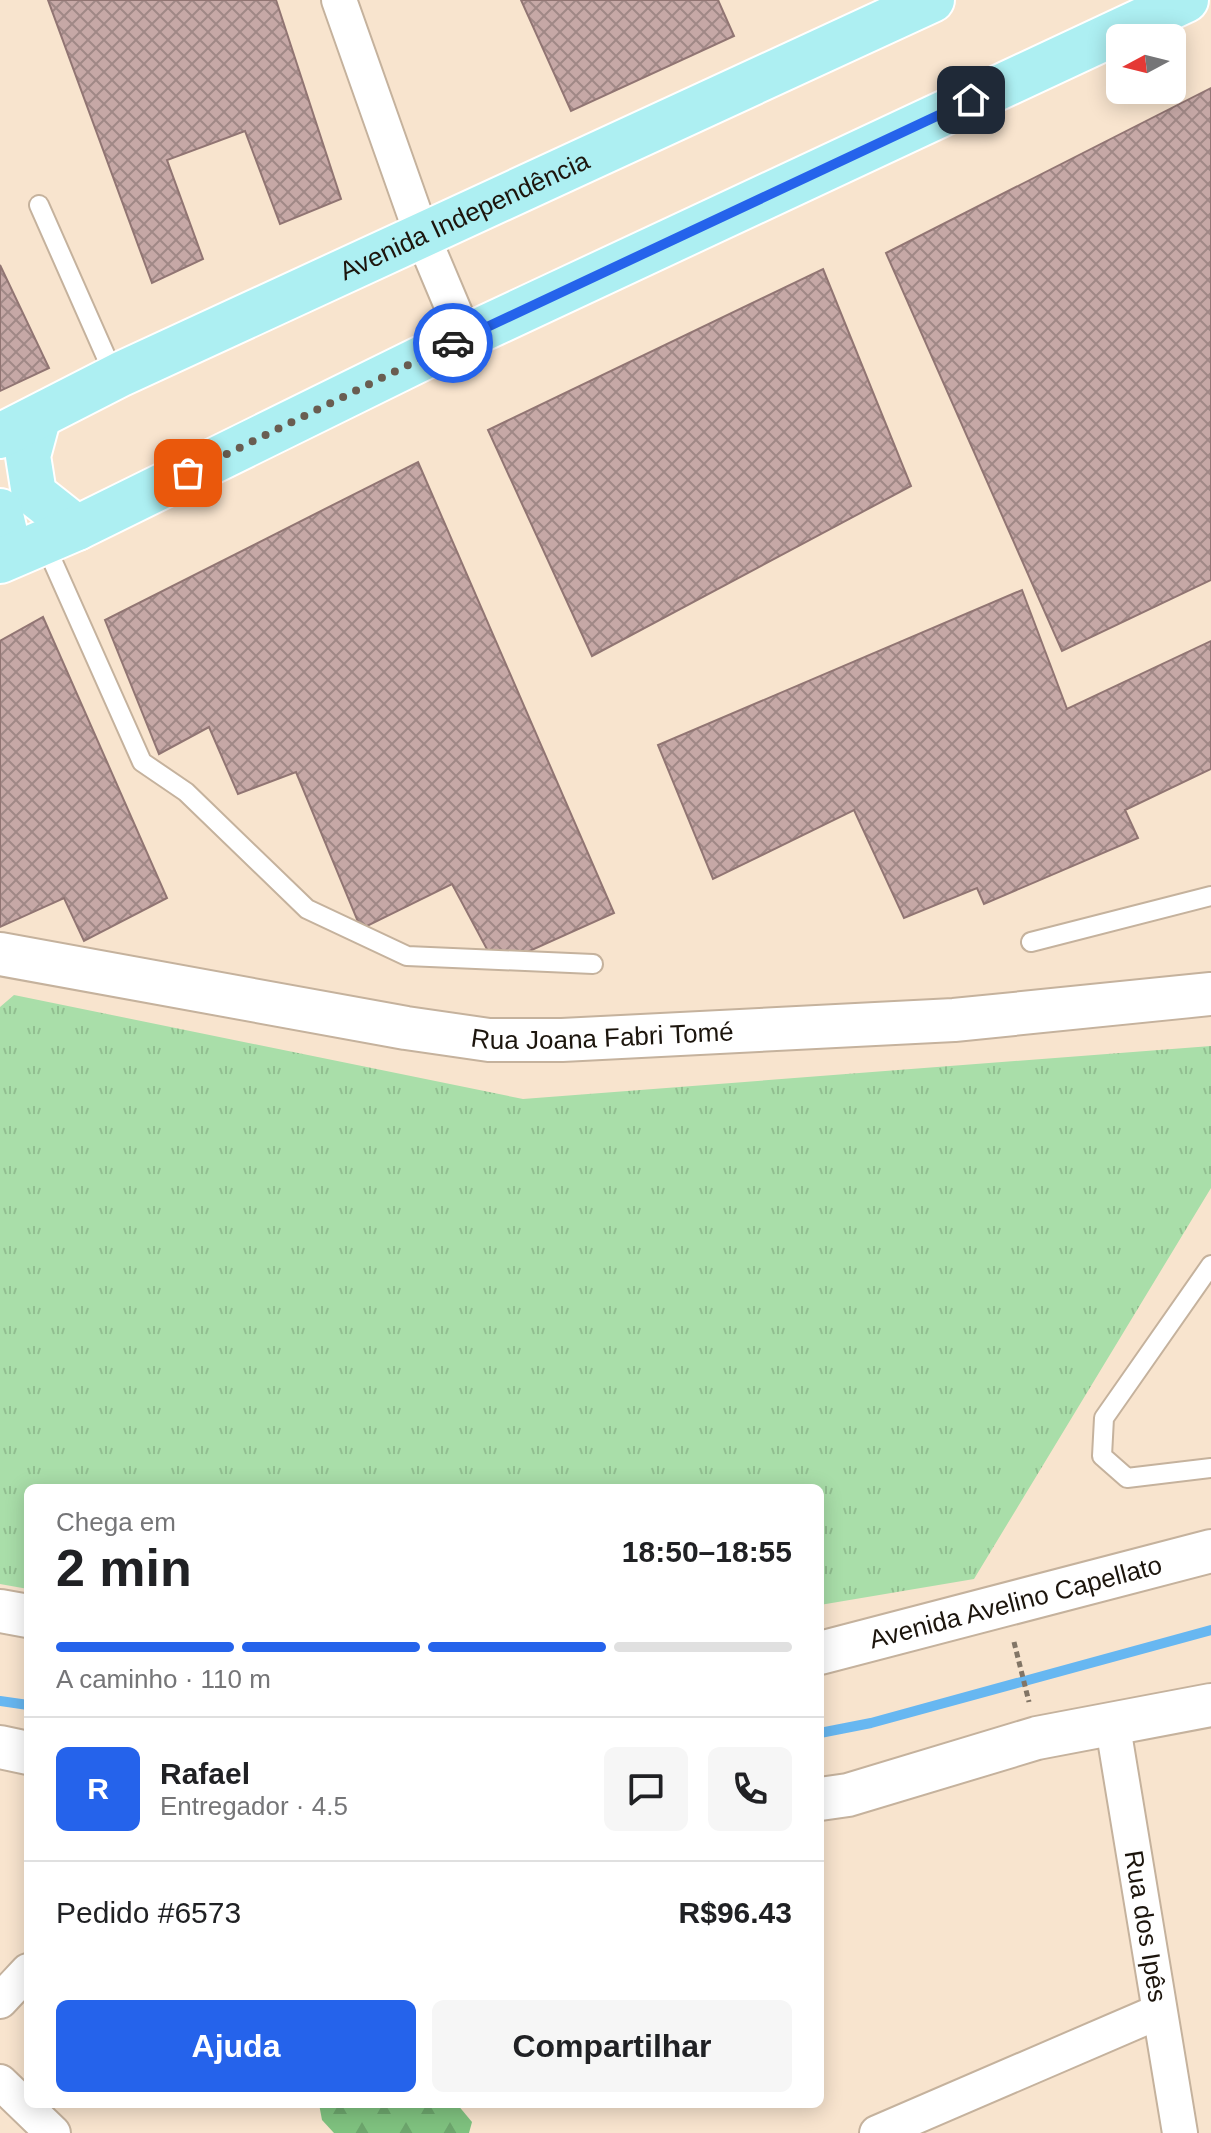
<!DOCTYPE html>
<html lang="pt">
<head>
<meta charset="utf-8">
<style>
  body { margin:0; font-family:Arial,sans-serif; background:#f6f6f6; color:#202124; height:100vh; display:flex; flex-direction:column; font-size:30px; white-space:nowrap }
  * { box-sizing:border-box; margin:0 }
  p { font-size:26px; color:#757577 }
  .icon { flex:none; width:44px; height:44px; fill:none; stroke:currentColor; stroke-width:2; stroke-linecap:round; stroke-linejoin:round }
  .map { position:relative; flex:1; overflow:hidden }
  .drawer { position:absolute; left:24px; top:1484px; width:800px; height:624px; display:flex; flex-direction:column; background:#fff; border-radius:12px; box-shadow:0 4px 20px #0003 }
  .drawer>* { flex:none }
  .needle { width:52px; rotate:263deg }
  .tools { position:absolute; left:1106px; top:24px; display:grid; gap:16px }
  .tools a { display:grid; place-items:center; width:80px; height:80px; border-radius:12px; background:#fff; box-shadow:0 4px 20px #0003; font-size:40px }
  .pin { position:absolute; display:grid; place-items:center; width:68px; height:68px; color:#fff; margin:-34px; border-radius:16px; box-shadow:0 4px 12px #0006 }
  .courier { position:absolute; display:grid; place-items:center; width:80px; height:80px; margin:-40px; border:6px solid #2563eb; border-radius:50%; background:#fff; color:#222; box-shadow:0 2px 10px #0007 }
  .headline em { font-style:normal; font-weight:600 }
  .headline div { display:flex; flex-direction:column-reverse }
  .headline { display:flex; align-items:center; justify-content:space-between; height:136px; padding:0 32px }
  h1 { font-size:52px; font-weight:600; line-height:60px }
  .bar { display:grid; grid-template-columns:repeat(4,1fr); gap:12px 8px; align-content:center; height:96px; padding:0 32px }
  .bar i { height:10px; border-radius:6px; background:#e0e0e0 }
  .bar .active { background:#2563eb }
  .bar p { grid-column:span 4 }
  .line { display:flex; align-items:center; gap:20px; padding:0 32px; border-top:2px solid #e0e0e0 }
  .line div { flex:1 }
  .round { display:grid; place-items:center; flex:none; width:84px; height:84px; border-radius:12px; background:#f6f6f6 }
  .button { display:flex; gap:16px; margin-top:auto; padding:16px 32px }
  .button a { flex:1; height:92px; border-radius:12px; background:#2563eb; color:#fff; font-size:32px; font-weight:600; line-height:92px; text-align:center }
  .button a+a { background:#f6f6f6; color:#202124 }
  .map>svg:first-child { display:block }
</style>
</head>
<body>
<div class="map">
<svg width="1211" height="2133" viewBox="0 0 1211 2133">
  <defs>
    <pattern id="grass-tufts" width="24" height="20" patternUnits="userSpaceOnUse" patternTransform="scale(2)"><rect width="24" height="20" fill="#a9dea9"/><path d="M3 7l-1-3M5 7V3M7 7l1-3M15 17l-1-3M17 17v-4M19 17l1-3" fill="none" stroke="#91be90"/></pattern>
    <pattern id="forest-firs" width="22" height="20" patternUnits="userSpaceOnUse" patternTransform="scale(2)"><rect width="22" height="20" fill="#7fc27f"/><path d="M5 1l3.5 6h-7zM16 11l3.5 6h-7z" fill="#6da66d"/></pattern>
    <pattern id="building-cross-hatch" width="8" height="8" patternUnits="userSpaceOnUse" patternTransform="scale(2)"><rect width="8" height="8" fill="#c6a8a6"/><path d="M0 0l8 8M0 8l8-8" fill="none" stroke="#a08886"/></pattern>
  </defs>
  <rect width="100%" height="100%" fill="#f8e4ce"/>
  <path fill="url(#grass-tufts)" d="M 14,995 L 523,1099 L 1211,1046 L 1211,1188 L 974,1579 L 820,1605 L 820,1488 L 28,1488 L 28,1589 L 0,1584 L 0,1007 Z"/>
  <path fill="url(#forest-firs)" d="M 319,2104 L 457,2104 L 472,2122 L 469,2133 L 334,2133 L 322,2120 Z"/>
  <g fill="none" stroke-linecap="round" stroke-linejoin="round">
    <path stroke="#67b7f1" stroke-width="10" d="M 0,1701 L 28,1705
      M 820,1733 L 871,1723 L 1211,1630"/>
  </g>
  <path fill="url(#building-cross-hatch)" stroke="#917573" stroke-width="2" d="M 48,0 L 276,0 L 341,199 L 280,224 L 245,131 L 167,160 L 203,259 L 152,283 Z
    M 521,0 L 718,0 L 734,36 L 571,111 Z
    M 1211,88 L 1211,580 L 1062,651 L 886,253 Z
    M 0,265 L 49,368 L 0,391 Z
    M 823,269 L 911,486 L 592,656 L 488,430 Z
    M 418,462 L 614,913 L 496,966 L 452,884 L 361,929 L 296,772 L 238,794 L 209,727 L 159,754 L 105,620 Z
    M 1022,590 L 1067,709 L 1211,641 L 1211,769 L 1125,810 L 1138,838 L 984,904 L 977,888 L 904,918 L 854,810 L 713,879 L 658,745 Z
    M 43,617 L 167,898 L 84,941 L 64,898 L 0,927 L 0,641 Z"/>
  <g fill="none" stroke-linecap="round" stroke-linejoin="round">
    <defs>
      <path id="service" d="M 39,205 L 115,377
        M 44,542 L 142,762 L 186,792 L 307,909 L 407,956 L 593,964
        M 1031,942 L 1211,896
        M 1211,1265 L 1104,1418 L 1102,1456 L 1127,1478 L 1211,1468"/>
      <g id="minor">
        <path d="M 339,0 L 422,235 L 465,337"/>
        <path id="s1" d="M 1112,1721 L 1180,2133"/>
        <path d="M 0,2001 L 28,1971"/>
        <path d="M 0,2082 L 53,2133"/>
        <path d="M 877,2133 L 1158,2012"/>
      </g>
      <g id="tertiary">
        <path id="s2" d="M 0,954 L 406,1028 L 489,1040 L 562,1040 L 954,1020 L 1211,994"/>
        <path d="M 0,1611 L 28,1616"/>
        <path id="s3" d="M 820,1653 L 1211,1551"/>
        <path d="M 0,1747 L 28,1753"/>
        <path d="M 820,1799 L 848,1795 L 1037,1738 L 1211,1705"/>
      </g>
      <g id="primary">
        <path d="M 38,419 L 28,456 L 34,494 L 77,528"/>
        <path id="s4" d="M 0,436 L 121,374 L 932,0"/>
        <path d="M 0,511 L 5,532 L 0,549"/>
        <path d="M 0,561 L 77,528 L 465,337 L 1186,0"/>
      </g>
    </defs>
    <use href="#service" stroke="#c5b29d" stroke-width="22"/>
    <use href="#minor" stroke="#c5b29d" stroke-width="38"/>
    <use href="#tertiary" stroke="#c5b29d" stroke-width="46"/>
    <use href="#primary" stroke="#fff" stroke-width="48"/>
    <path stroke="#827566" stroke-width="5" stroke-dasharray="6 4" stroke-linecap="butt" d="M 1014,1642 L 1029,1702"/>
    <use href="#service" stroke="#fff" stroke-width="18"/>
    <use href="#minor" stroke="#fff" stroke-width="34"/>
    <use href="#tertiary" stroke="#fff" stroke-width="42"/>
    <use href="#primary" stroke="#adeff2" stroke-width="44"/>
  </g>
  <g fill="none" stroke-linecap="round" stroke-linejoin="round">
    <path stroke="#695d51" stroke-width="8" stroke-dasharray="0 14.4" d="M 188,473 L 453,343"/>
    <path stroke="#2563eb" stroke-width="10" d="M 453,343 L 971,100"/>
  </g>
  <g text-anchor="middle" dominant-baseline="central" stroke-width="6" stroke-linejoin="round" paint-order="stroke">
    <g font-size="26" fill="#1c150d" stroke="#f8e4ce">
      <text stroke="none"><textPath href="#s4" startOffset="514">Avenida Independência</textPath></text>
      <text stroke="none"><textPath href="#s2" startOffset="610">Rua Joana Fabri Tomé</textPath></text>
      <text stroke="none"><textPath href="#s3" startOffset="202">Avenida Avelino Capellato</textPath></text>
      <text stroke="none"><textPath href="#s1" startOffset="208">Rua dos Ipês</textPath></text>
    </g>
  </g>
</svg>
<div class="tools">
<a><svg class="needle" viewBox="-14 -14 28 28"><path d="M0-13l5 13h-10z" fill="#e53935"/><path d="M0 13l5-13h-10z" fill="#757577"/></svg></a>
</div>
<div class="pin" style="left:188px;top:473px;background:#ea580c"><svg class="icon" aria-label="bag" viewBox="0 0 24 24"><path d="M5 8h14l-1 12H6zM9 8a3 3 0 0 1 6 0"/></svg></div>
<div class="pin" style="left:971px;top:100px;background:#1f2937"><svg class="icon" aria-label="home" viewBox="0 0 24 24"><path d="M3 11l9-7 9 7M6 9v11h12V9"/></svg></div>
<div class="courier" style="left:453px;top:343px"><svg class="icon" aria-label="car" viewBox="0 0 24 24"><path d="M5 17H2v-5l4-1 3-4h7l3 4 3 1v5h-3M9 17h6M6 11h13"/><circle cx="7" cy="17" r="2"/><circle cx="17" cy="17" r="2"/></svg></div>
<section class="drawer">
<div class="headline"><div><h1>2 min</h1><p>Chega em</p></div><em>18:50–18:55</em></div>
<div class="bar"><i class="active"></i><i class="active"></i><i class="active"></i><i></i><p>A caminho · 110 m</p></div>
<div class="line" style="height:144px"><b class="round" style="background:#2563eb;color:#fff">R</b><div><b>Rafael</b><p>Entregador · 4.5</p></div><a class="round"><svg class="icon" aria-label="chat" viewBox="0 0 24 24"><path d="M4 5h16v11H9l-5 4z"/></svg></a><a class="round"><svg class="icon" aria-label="phone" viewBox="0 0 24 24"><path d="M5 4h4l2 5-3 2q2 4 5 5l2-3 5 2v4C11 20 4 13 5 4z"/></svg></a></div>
<div class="line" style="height:104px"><div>Pedido #6573</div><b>R$96.43</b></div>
<div class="button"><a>Ajuda</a><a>Compartilhar</a></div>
</section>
</div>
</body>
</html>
